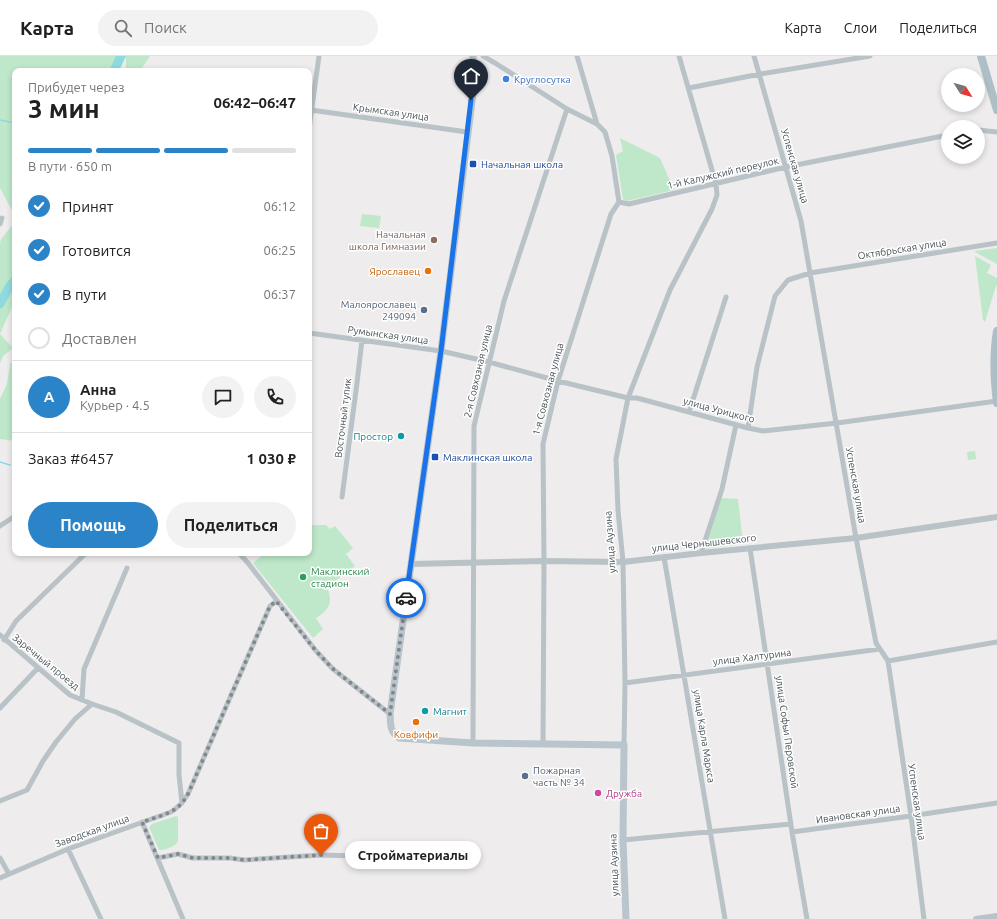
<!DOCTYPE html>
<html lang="ru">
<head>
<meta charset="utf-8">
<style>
  body { margin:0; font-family:Ubuntu,sans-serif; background:#f2f2f2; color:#202124; height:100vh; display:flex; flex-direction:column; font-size:15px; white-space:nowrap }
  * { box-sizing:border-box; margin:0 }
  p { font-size:13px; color:#757577 }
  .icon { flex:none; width:22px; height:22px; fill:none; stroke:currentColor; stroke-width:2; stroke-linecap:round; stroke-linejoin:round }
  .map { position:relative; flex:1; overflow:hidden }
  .side { position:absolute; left:12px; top:12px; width:300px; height:488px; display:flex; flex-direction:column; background:#fff; border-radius:8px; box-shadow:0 2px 6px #0003 }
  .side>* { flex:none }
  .needle { width:26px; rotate:127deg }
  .buttons { position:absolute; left:941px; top:12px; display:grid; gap:8px }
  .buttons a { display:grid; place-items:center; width:44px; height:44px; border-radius:50%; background:#fff; box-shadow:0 2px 6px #0003; font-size:20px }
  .pin { position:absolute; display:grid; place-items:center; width:34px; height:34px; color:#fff; margin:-41px -17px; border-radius:50% 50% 50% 0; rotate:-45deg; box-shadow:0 0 4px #0007 }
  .pin .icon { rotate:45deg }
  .courier { position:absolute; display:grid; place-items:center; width:40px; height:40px; margin:-20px; border:3px solid #1a73e8; border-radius:50%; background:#fff; color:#222; box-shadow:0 1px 5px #0007 }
  .bubble { position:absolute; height:28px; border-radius:14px; background:#fff; box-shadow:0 2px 6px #0003; font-size:13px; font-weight:700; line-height:28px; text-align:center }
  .summary em { font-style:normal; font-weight:700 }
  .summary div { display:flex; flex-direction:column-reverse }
  .summary { display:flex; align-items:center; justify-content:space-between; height:68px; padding:0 16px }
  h1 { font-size:26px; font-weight:700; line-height:30px }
  .bar { display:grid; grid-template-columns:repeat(4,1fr); gap:6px 4px; align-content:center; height:48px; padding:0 16px }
  .bar i { height:5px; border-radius:3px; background:#e0e0e0 }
  .bar .on { background:#2c84c8 }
  .bar p { grid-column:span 4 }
  .line { display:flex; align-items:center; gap:10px; padding:0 16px; border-top:1px solid #e0e0e0 }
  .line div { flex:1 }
  .round { display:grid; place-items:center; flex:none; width:42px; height:42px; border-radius:21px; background:#f2f2f2 }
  ol { padding:0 16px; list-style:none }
  li { display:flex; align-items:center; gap:12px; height:44px }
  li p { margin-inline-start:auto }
  li .icon { padding:4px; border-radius:50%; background:#2c84c8; color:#fff; stroke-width:4 }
  li:last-child { color:#757577 }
  li i { width:22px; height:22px; border:2px solid #e0e0e0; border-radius:50% }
  .button { display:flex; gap:8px; margin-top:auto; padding:8px 16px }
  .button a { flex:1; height:46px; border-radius:24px; background:#2c84c8; color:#fff; font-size:16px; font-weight:700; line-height:46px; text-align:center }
  .button a+a { background:#f2f2f2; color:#202124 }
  header { display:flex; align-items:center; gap:24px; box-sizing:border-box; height:56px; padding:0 20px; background:#fff; border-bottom:1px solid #e0e0e0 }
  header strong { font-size:19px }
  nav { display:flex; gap:22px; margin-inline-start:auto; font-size:14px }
  .search { width:280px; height:36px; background:#f2f2f2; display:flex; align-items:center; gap:10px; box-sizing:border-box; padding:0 14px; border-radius:22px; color:#757577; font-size:15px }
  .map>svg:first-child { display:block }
</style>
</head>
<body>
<header>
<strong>Карта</strong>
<div class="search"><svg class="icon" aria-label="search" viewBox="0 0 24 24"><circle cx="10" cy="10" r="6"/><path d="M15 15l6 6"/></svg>Поиск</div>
<nav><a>Карта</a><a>Слои</a><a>Поделиться</a></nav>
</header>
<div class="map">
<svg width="997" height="863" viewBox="0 0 997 863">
  <rect width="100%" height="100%" fill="#eeecec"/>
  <path fill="#bee8c9" d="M 0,0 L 150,0 L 140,15 L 126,15 L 126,1 L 116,7 L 116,15 L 15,15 L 15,160 L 0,132 Z
    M 620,82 L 660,102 L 674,134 L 627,145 L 623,143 L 616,99 L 623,95 Z
    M 362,158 L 381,160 L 379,172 L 360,170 Z
    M 15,166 L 15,248 L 12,251 L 0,278 L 13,292 L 3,300 L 0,307 L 0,188 L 1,183 Z
    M 997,192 L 997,208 L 975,196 L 975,195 Z
    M 975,200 L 991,209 L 987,217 L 997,222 L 997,228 L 994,236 L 985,266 L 983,264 Z
    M 15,302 L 15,385 L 0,383 L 0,343 L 7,328 L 10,308 Z
    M 975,395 L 976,403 L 968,404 L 967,396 Z
    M 721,442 L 738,443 L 743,487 L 705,493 Z
    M 309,469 L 326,469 L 330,473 L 335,470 L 353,492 L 346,498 L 355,510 L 327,531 C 331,541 332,548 324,556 C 322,558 319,560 316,562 L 323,573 L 313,582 L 253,507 L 265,497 L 309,497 Z
    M 176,760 L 178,761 L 178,785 C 175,791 165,794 159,794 L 149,771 L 152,768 Z"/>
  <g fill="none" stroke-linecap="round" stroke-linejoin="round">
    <path stroke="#8fdae1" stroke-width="1.5" d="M 0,64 L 15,67
      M 0,406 L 10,409"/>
    <path stroke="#8fdae1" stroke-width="9" d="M 114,15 L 121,0
      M 0,248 L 9,231 L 15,224"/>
    <path stroke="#b8c2c7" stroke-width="5" d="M 483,0 L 495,7 L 567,53 L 597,68 L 605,76 L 612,100 L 619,146 L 611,158 L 558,325 L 543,388 L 544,505 L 543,688
      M 577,0 L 597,68
      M 754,0 L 801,165 L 856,482 L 876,587 L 888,605 L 911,760 L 924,863
      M 689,32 L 760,18 L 870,0
      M 311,54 L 467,76
      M 309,73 L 319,0
      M 978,74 L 997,76
      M 619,146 L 629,148 L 786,111 L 948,79
      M 0,168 L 2,162
      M 309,277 L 441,295 L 489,306 L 558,325 L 628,342 L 637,342 L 748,372 L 763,375 L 837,367 L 997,345
      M 689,356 L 726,241
      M 748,372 L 757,311 L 775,240 L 788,224 L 810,217 L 997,187
      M 342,441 L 357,327 L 362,284
      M 0,470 L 15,460
      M 750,492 L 792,776 L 807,863
      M 239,497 L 248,507 L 316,595 L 333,613 L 390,658
      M 701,497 L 722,433 L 736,369
      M 664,501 L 725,863
      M 0,579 L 70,639 L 92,648 L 116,656 L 179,687 L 179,719 L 182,747
      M 4,584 L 16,565 L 86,497
      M 888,605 L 997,586
      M 625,627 L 880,593
      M 82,644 L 84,613 L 127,512
      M 0,652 L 38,612
      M 473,687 L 474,370 L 504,245 L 567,53
      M 624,689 L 625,627 L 623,506 L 618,454 L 616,403 L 628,342 L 670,234 L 712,153 L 717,139 L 716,128 L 679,0
      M 0,745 L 27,734 L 43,705 L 56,686 L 75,663 L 92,648
      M 142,766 L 183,863
      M 792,776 L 911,760 L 997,747
      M 623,784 L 791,768
      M 68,793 L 101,863
      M 0,802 L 9,818
      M 158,802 L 178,798 L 193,802 L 230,802 L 244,804 L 321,799 L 356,800 L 390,804
      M 0,822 L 68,793 L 171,756 C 179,751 183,746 188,738 L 270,550 L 277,545"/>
    <path stroke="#b8c2c7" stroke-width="6" d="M 411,508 L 544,505 L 623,506 L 701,497 L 856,482 L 997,461
      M 976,863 L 997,860"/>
    <path stroke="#b9c5cc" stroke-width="7" d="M 473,0 L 474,29 L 441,295 L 390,658 C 391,668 389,675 399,682 L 473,687 L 624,689 L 623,784 L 626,863"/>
    <path stroke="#aebfc8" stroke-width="8" d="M 981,0 L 997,54
      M 997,275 C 993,299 994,323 997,347"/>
  </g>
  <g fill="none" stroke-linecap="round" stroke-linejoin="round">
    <path stroke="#81878b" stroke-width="4" stroke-dasharray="0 7.2" d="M 321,799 L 244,804 L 230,802 L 193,802 L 178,798 L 158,802 L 142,766 C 154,762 168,759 178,751 C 182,748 185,743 188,738 L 270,550 L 276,545 L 316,595 L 333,613 L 390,658 L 406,542"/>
    <path stroke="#1a73e8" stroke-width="5" d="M 406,542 L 441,295 L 471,44"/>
  </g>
  <circle fill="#3f7fe0" stroke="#fff" stroke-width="1.5" cx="506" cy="23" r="4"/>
  <g fill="#1a4fb4" stroke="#fff" stroke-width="1.5">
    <rect x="469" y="104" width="8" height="8" rx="2"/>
    <rect x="431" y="397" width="8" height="8" rx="2"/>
  </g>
  <circle fill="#8d6e63" stroke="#fff" stroke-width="1.5" cx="434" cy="184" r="4"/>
  <g fill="#e8710a" stroke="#fff" stroke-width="1.5">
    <circle cx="428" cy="215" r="4"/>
    <circle cx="416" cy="666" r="4"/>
  </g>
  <g fill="#5c6f8a" stroke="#fff" stroke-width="1.5">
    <circle cx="424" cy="254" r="4"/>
    <circle cx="525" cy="720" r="4"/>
  </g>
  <g fill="#0f9aa8" stroke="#fff" stroke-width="1.5">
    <circle cx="401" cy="380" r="4"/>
    <circle cx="425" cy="655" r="4"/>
  </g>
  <circle fill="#2e9e5b" stroke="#fff" stroke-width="1.5" cx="303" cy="521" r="4"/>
  <circle fill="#d1479c" stroke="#fff" stroke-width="1.5" cx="598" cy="737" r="4"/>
  <g text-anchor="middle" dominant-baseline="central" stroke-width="3" stroke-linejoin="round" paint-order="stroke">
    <g font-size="10" fill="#366cbe" stroke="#fff" text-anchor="start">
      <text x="514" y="23">Круглосутка</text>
    </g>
    <g font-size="10" fill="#465157" stroke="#fff">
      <text transform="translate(391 56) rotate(8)">Крымская улица</text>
      <text transform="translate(795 110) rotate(74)">Успенская улица</text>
      <text transform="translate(723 117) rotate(-13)">1-й Калужский переулок</text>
      <text transform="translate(902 193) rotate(-9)">Октябрьская улица</text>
      <text transform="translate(388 279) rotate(8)">Румынская улица</text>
      <text transform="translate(478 315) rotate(-77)">2-я Совхозная улица</text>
      <text transform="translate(548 333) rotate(-75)">1-я Совхозная улица</text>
      <text transform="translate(719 354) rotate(15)">улица Урицкого</text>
      <text transform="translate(343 362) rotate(-83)">Восточный тупик</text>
      <text transform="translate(856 429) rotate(80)">Успенская улица</text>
      <text transform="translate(610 486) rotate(-94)">улица Аузина</text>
      <text transform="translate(704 487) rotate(-6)">улица Чернышевского</text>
      <text transform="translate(752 601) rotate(-7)">улица Халтурина</text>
      <text transform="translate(46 606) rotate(39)">Заречный проезд</text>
      <text transform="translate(787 676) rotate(82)">улица Софьи Перовской</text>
      <text transform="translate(704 680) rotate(81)">улица Карла Маркса</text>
      <text transform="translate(917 746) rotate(82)">Успенская улица</text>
      <text transform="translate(858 758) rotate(-8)">Ивановская улица</text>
      <text transform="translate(92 775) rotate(-20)">Заводская улица</text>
      <text transform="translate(614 809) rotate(-92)">улица Аузина</text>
    </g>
    <g font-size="10" fill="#164399" stroke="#fff" text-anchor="start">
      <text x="481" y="108">Начальная школа</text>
      <text x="443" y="401">Маклинская школа</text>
    </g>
    <g font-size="10" fill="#785e54" stroke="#fff" text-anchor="end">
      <text x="426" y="178">Начальная<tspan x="426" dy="12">школа Гимназии</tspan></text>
    </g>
    <g font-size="10" fill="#c56008" stroke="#fff" text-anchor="end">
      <text x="420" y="215">Ярославец</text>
      <text x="416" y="678" text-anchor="middle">Ковфифи</text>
    </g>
    <g font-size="10" fill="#4e5e75" stroke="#fff" text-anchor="end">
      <text x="416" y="248">Малоярославец<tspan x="416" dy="12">249094</tspan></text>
      <text x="533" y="714" text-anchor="start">Пожарная<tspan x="533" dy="12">часть № 34</tspan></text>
    </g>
    <g font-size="10" fill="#0d838f" stroke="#fff" text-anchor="end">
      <text x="393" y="380">Простор</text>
      <text x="433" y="655" text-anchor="start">Магнит</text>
    </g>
    <g font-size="10" fill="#27864d" stroke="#fff" text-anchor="start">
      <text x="311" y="515">Маклинский<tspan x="311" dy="12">стадион</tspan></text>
    </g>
    <g font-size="10" fill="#b23c85" stroke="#fff" text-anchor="start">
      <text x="606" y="737">Дружба</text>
    </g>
  </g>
</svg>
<div class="buttons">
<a><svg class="needle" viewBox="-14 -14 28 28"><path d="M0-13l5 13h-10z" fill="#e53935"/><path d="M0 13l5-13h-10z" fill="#757577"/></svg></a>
<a><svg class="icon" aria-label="layers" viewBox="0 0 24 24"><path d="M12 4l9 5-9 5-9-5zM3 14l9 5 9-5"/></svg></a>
</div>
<div class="pin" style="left:321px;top:799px;background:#ea580c"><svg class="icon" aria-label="bag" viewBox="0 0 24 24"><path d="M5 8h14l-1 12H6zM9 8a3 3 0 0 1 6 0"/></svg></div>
<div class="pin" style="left:471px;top:44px;background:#1f2937"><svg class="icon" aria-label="home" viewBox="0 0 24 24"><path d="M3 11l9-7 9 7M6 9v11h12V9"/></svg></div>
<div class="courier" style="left:406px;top:542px"><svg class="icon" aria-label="car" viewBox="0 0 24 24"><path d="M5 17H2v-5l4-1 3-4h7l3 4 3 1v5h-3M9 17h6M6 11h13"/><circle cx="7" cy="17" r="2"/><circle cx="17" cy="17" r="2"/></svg></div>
<div class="bubble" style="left:345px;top:785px;width:136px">Стройматериалы</div>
<section class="side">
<div class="summary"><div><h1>3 мин</h1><p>Прибудет через</p></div><em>06:42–06:47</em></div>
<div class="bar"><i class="on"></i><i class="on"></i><i class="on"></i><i></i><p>В пути · 650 m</p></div>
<ol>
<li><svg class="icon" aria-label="check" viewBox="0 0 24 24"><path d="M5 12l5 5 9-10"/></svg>Принят<p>06:12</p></li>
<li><svg class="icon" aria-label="check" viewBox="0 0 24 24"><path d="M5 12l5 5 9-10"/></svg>Готовится<p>06:25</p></li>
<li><svg class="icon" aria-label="check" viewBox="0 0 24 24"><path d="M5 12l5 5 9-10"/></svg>В пути<p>06:37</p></li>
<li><i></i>Доставлен</li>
</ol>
<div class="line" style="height:72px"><b class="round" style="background:#2c84c8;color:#fff">А</b><div><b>Анна</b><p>Курьер · 4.5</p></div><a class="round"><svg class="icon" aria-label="chat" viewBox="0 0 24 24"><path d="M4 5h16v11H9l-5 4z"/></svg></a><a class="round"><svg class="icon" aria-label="phone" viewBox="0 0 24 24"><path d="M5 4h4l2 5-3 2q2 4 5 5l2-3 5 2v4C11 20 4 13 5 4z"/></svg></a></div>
<div class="line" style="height:52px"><div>Заказ #6457</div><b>1 030 ₽</b></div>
<div class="button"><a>Помощь</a><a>Поделиться</a></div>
</section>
</div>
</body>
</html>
